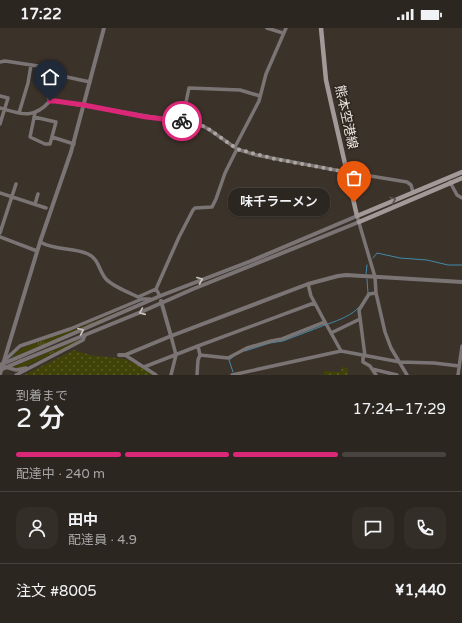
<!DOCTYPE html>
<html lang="ja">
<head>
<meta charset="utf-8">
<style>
  body { margin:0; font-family:"Varela Round","Noto Sans JP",sans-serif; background:#342e29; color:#f1f3f6; height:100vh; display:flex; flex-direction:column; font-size:15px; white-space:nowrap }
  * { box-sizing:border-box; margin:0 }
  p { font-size:13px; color:#a6a5a5 }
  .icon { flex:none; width:22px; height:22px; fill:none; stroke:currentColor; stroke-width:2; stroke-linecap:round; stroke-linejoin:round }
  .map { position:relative; height:347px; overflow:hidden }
  .drawer { display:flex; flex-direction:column; background:#2c2620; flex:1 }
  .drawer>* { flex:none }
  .pin { position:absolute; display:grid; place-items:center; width:34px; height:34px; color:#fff; margin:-41px -17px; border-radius:50% 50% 50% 0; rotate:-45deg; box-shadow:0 0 4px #0007 }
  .pin .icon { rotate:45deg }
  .courier { position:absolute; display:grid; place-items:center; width:40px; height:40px; margin:-20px; border:3px solid #db2777; border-radius:50%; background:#fff; color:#222; box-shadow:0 1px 5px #0007 }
  .bubble { position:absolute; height:28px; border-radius:12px; background:#2c2620; box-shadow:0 1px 3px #0004,0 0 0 1px #48433e; font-size:13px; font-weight:600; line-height:28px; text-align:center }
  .head em { font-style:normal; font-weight:600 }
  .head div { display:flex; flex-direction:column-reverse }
  .head { display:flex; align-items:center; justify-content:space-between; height:68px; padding:0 16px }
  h1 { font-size:26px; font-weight:600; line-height:30px }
  .bar { display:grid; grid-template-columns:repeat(4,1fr); gap:6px 4px; align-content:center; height:48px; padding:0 16px }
  .bar i { height:5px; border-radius:3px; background:#48433e }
  .bar .on { background:#db2777 }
  .bar p { grid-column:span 4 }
  .line { display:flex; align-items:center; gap:10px; padding:0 16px; border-top:1px solid #48433e }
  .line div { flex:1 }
  .round { display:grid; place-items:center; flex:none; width:42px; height:42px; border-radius:12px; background:#342e29 }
  .status { display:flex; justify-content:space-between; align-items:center; height:28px; padding:0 20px; background:#2c2620; direction:ltr }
  .status svg { height:11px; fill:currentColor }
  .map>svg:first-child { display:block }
</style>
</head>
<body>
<div class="status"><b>17:22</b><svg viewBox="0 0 49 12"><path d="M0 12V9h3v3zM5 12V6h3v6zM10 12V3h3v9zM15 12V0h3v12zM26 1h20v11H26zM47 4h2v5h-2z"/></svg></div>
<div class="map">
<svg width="462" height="347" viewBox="0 0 462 347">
  <defs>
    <pattern id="grass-tufts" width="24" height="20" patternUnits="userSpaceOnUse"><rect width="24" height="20" fill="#404307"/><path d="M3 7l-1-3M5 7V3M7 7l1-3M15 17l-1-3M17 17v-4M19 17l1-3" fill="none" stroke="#5c5e2b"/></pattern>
    <pattern id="park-dots" width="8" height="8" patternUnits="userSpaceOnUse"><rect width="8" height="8" fill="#404307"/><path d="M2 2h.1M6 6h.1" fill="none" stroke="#5c5e2b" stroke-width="1.8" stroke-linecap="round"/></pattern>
  </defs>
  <rect width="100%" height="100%" fill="#3b322a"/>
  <path fill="url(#grass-tufts)" d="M 144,274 L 11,330 L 18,323 L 25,319 L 83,298 Z
    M 78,312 L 79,313 L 22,340 L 11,340 Z"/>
  <path fill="url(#park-dots)" d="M 74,322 L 90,327 L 125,331 L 143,340 L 153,347 L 24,347 Z
    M 342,339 L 348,340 L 348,347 L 324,347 L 324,343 L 341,344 Z"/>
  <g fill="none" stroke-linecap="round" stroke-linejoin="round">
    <path stroke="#418aab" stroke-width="1" d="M 373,230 L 377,225 L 400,230 L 427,232 L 448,237 L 462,237
      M 366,246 L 367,237
      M 367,251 L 368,265
      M 328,296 C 339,292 353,287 360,278
      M 245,323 L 270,315 L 283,313 L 325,297
      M 233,329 L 229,332 L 233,344"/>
    <path stroke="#7b7475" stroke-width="3.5" d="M 267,0 L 283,5
      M 0,34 L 5,33 L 58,41 L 62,48 L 90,54
      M 0,68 L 8,70 L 0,96
      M 50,73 L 48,69 L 50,59
      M 0,80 C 21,86 33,92 50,73 L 55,73 L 201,97 L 210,102 L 237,121 L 256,127 L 346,144 L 407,154 L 411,157 L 413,164
      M 19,85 L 28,55 L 31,37
      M 34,89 L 56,94 L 50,116 L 45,116 L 30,109 L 35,85
      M 182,93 L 189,60 L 240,62 L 260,68
      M 52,109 L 74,116
      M 235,119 L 259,73 L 266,46 L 286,0
      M 450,154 L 457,167 L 462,170
      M 0,165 L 46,180
      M 35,176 L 38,166
      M 357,188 L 375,249 L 376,265 L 385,304 L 391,320 L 407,347
      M 0,205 L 16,156
      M 0,209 L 37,223
      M 40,214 C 56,223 73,219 88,226 C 99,231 99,243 106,251 C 112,258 130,265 138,269 L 156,261 L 160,268
      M 156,261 L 179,209 L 193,182 L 195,180 L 212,179 L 216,171 L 225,145 L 237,121
      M 325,294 L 341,323
      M 331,305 L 360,291
      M 171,308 L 176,327 L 171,347
      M 198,318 L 314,275
      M 125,327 L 156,347
      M 363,327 L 363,334 L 370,338 L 376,347
      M 365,328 L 359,282 L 369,266 L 376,265
      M 5,332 L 20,318 L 70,301 L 142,271 L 150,271
      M 5,339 L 16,342 L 26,340
      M 144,339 L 198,318 L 200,327 L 228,330 L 247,320 L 271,313 L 282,311 L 325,294 L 311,268 L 308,256
      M 372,341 L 397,347
      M 16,347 L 83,312 L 85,307
      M 197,347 L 198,332 L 200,327
      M 232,347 L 341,323 L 400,334 L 434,335 L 459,338
      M 458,347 L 462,318"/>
    <path stroke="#7b7475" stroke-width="4" d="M 161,273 L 171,308
      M 119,327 L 125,327 L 171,308 L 308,256 L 338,248 L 346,247 L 462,254
      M 19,329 L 160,268 L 251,233 L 357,188
      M 21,333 L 141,284 L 193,261 L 359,194
      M 0,346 L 40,214 L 71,124 L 104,0"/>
    <path stroke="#a39999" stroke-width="4.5" d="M 321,0 L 326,52 L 332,79 L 357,188 L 462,144
      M 359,194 L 462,150"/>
    <path stroke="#7b7475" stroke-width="4" d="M 0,337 L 19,329
      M 0,342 L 21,333"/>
  </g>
  <defs><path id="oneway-chevron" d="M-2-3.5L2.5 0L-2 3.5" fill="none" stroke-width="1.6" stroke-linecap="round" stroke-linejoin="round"/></defs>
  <use stroke="#5f5551" href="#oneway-chevron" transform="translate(393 172) rotate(-22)"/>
  <g stroke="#cac4c1">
    <use href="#oneway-chevron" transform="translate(200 252) rotate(-22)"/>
    <use href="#oneway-chevron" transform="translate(142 284) rotate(156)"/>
    <use href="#oneway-chevron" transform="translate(81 303) rotate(-23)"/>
  </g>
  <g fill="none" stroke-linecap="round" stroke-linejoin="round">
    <path stroke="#aea7a1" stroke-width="4" stroke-dasharray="0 7.2" d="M 182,93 L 201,97 L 210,102 L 237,121 L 275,131 L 346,144 L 354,174"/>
    <path stroke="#db2777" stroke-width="5" d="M 50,73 L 55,73 L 84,77 L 146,89 L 182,93"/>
  </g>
  <g text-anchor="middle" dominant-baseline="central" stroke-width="3.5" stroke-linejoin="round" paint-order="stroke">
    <g font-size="13" fill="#ece6e1" stroke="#312821">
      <text transform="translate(346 89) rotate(78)">熊本空港線</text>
    </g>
  </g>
</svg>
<div class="pin" style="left:354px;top:174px;background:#ea580c"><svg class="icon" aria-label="bag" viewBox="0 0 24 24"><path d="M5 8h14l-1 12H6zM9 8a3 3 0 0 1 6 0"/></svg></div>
<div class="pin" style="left:50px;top:73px;background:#1f2937"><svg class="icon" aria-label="home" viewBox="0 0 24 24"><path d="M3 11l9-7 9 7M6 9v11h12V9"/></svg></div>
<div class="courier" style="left:182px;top:93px"><svg class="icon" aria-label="bike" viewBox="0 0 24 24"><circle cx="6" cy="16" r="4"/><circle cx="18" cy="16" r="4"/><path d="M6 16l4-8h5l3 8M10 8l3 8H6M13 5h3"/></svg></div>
<div class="bubble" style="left:228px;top:160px;width:102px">味千ラーメン</div>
</div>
<section class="drawer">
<div class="head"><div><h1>2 分</h1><p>到着まで</p></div><em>17:24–17:29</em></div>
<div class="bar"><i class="on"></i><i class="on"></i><i class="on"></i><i></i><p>配達中 · 240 m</p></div>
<div class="line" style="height:72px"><a class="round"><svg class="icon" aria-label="person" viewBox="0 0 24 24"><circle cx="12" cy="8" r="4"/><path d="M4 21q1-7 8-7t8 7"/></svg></a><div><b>田中</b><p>配達員 · 4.9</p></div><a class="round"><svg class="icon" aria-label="chat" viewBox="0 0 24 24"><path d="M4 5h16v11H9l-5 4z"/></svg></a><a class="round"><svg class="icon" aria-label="phone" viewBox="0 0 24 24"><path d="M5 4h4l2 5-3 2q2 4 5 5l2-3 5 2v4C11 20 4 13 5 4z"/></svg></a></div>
<div class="line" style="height:52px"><div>注文 #8005</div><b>¥1,440</b></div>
</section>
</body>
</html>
